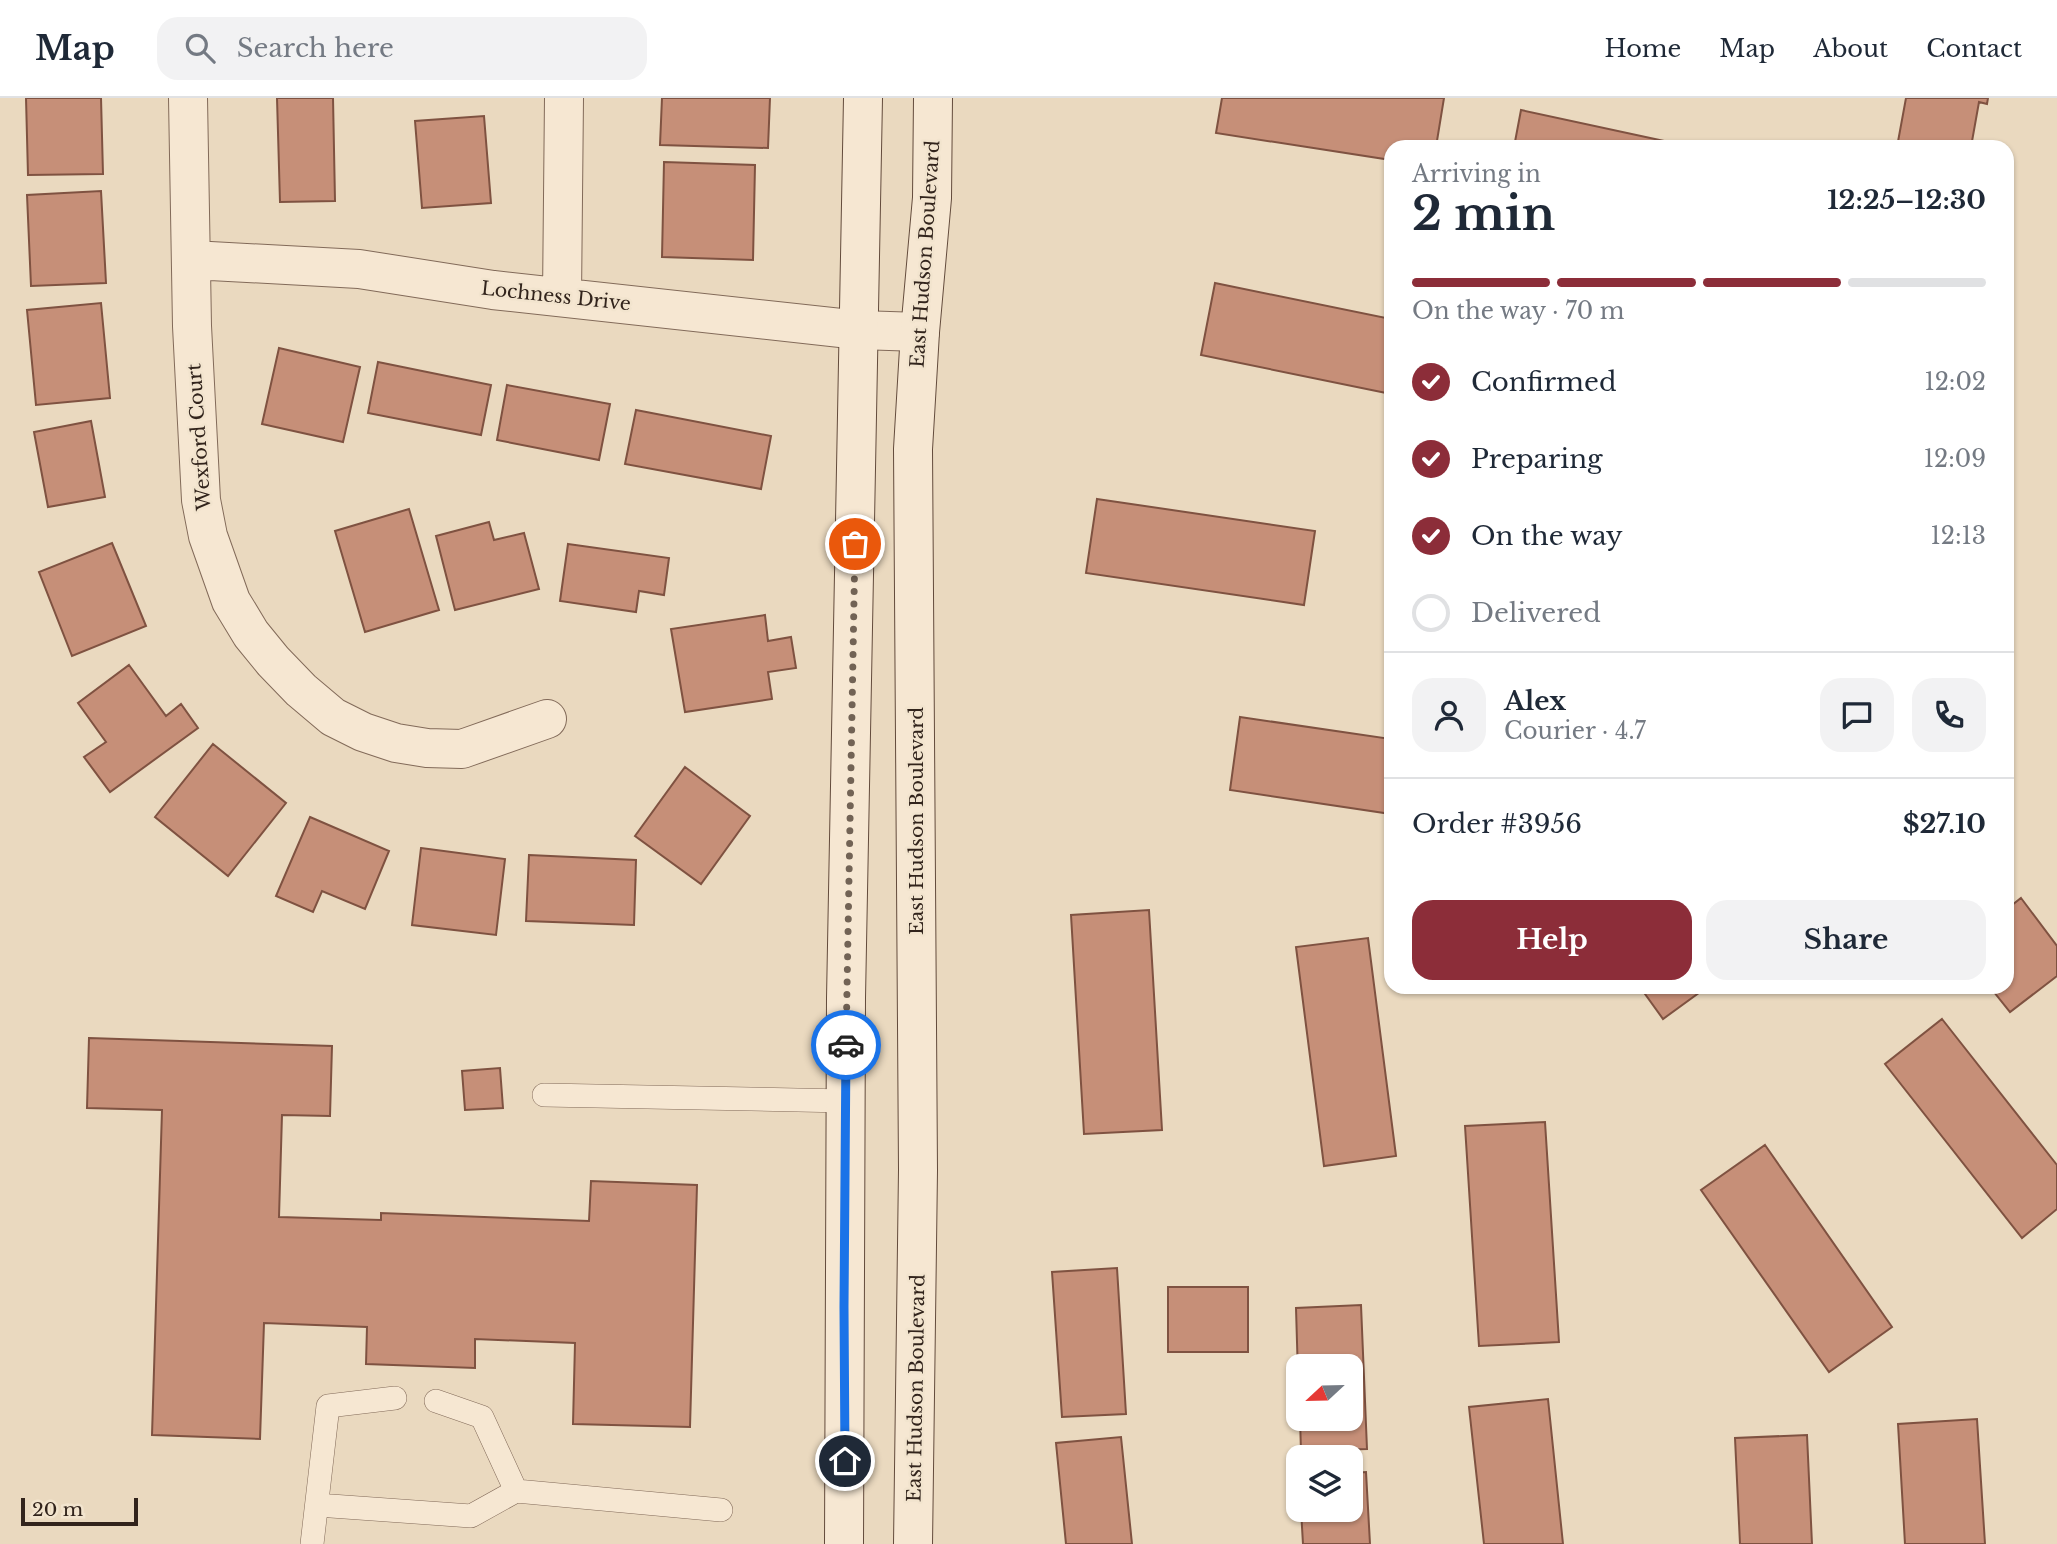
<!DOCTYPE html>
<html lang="en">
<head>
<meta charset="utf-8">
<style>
  body { margin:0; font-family:"Libre Baskerville",serif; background:#f2f2f3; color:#1f2937; height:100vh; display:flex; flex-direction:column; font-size:26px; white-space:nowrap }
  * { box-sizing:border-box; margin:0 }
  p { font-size:23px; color:#747a83 }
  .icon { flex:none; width:38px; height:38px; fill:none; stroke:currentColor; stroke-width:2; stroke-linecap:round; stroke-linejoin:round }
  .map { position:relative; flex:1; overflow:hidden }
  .sheet { position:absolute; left:1384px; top:42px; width:630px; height:854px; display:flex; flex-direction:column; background:#fff; border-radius:21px; box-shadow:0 2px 5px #0004 }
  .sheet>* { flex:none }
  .needle { width:46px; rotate:248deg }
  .tools { position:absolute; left:1286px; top:1256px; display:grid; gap:14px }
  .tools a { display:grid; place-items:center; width:77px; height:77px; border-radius:14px; background:#fff; box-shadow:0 2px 5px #0004; font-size:35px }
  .scale { position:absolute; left:21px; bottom:18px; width:117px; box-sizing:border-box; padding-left:7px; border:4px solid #32241c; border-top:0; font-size:19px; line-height:24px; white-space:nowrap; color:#32241c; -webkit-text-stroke:5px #f2e4ce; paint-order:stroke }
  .pin { position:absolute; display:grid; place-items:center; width:60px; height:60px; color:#fff; margin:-30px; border:4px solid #fff; border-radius:50%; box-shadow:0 2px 7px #0007 }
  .courier { position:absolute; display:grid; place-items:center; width:70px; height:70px; margin:-35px; border:5px solid #1a73e8; border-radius:50%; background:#fff; color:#222; box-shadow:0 2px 9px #0007 }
  .head em { font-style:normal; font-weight:800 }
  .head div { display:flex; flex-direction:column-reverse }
  .head { display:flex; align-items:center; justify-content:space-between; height:119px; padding:0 28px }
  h1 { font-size:46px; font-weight:800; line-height:52px }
  .bar { display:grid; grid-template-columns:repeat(4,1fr); gap:10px 7px; align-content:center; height:84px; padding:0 28px }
  .bar i { height:9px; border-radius:5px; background:#e0e1e3 }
  .bar .on { background:#8c2d39 }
  .bar p { grid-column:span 4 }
  .line { display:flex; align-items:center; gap:18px; padding:0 28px; border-top:2px solid #e0e1e3 }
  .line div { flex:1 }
  .round { display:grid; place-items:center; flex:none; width:74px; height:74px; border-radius:21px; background:#f2f2f3 }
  ol { padding:0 28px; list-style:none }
  li { display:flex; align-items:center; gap:21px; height:77px }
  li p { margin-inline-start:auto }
  li .icon { padding:7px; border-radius:50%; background:#8c2d39; color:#fff; stroke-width:4 }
  li:last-child { color:#747a83 }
  li i { width:38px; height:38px; border:4px solid #e0e1e3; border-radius:50% }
  .primary-button { display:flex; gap:14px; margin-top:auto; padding:14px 28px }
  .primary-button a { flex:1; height:80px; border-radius:21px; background:#8c2d39; color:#fff; font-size:28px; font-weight:800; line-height:80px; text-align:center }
  .primary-button a+a { background:#f2f2f3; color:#1f2937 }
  header { display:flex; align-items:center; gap:42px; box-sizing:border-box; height:98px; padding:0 35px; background:#fff; border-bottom:2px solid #e0e1e3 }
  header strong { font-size:33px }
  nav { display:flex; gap:38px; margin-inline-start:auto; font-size:24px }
  .search { width:490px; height:63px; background:#f2f2f3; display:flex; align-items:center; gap:18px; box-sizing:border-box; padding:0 24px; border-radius:21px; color:#747a83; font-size:26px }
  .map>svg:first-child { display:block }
</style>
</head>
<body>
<header>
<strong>Map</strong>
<div class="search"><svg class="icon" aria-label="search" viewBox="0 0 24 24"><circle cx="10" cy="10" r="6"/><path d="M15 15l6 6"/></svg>Search here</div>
<nav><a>Home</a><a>Map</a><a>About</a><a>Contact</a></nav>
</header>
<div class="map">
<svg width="2057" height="1446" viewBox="0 0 2057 1446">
  <rect width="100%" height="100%" fill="#ead9bf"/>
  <path fill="#c68f78" stroke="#7f5241" stroke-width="2" d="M 26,0 L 101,0 L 103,76 L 28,77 Z
    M 277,0 L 333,0 L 335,103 L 280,104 Z
    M 662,0 L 770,0 L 768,50 L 660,47 Z
    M 1222,0 L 1444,0 L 1436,49 L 1391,49 L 1391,62 L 1216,35 Z
    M 1906,0 L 1988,0 L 1987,6 L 1979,4 L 1971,49 L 1897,49 Z
    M 1521,12 L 1692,49 L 1514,49 Z
    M 484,18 L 491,105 L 422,110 L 415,23 Z
    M 664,64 L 755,67 L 753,162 L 662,159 Z
    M 101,93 L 106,185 L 31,188 L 27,97 Z
    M 1215,185 L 1391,221 L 1391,296 L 1201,257 Z
    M 101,205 L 110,300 L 36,307 L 27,212 Z
    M 279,250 L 360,269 L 343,344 L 262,326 Z
    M 378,264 L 491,287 L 481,337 L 368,315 Z
    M 507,287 L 610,306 L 599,362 L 497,342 Z
    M 636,312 L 771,338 L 761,391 L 625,366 Z
    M 91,323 L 105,399 L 48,409 L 34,334 Z
    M 1097,401 L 1315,433 L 1304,507 L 1086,475 Z
    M 409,411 L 439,512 L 365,534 L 335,433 Z
    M 489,424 L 494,442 L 524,435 L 539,491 L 455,512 L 436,438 Z
    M 112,445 L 146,528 L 72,558 L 39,474 Z
    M 568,446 L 669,460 L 664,497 L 639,493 L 636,514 L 560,503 Z
    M 765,517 L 768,543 L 791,539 L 796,570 L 768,574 L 772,601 L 685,614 L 671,531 Z
    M 129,567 L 166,618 L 181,606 L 198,630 L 110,694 L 84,659 L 106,644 L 78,605 Z
    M 1240,619 L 1391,641 L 1391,716 L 1230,692 Z
    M 213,646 L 286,705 L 228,778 L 155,719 Z
    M 685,669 L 750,718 L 701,786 L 635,738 Z
    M 310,719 L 389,753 L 365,811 L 322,793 L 313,814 L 276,798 Z
    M 421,750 L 505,761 L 496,837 L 412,827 Z
    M 529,757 L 636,762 L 634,827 L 526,823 Z
    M 2021,800 L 2057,848 L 2057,878 L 2010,914 L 1990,889 L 2007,889 L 2007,811 Z
    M 1149,812 L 1162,1032 L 1084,1036 L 1071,817 Z
    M 1368,840 L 1396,1058 L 1324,1068 L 1296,849 Z
    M 1640,889 L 1707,889 L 1663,921 Z
    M 1942,921 L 2057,1067 L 2057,1111 L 2022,1140 L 1885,966 Z
    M 89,940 L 332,948 L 330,1018 L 282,1017 L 279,1119 L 381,1122 L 381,1115 L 589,1123 L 591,1083 L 697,1087 L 690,1329 L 573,1326 L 575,1245 L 475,1241 L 475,1270 L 366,1266 L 367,1229 L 264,1225 L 260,1341 L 152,1337 L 162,1012 L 87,1010 Z
    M 500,970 L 503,1010 L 465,1012 L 462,973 Z
    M 1545,1024 L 1559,1244 L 1479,1248 L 1465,1028 Z
    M 1765,1047 L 1892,1229 L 1829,1274 L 1701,1092 Z
    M 1117,1170 L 1126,1316 L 1062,1319 L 1052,1174 Z
    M 1168,1189 L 1248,1189 L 1248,1254 L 1168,1254 Z
    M 1361,1207 L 1367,1351 L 1301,1353 L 1300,1321 L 1351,1321 L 1351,1269 L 1298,1269 L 1298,1278 L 1296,1210 Z
    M 1548,1301 L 1563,1446 L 1484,1446 L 1469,1309 Z
    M 1977,1321 L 1985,1446 L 1905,1446 L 1898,1326 Z
    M 1807,1337 L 1812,1446 L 1740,1446 L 1735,1340 Z
    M 1121,1339 L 1132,1446 L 1066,1446 L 1056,1345 Z
    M 1366,1374 L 1370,1446 L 1303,1446 L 1301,1412 L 1351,1412 L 1351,1375 Z"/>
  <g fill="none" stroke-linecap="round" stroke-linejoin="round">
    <defs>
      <path id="service" d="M 544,997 L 846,1003
        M 436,1303 L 482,1319 L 516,1393 L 721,1412
        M 317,1407 L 471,1418 L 516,1393
        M 312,1446 L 328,1308 L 395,1300"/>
      <path id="minor" d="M 188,0 L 192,228 L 201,402 L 208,438 L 231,503 L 251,536 L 273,563 L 301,592 L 333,619 L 363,634 L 396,645 L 427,650 L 462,651 L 547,621
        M 192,162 L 359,171 L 493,192 L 859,232 L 920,234
        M 562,199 L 564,0"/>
      <path id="secondary" d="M 844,1446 L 846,900 L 863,0
        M 913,1446 L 918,1072 L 913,351 L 920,234 L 932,100 L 933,0"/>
    </defs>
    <use href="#service" stroke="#826a59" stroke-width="24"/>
    <use href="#minor" stroke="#826a59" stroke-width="40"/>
    <use href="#secondary" stroke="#634b3c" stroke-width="40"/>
    <use href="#service" stroke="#f6e7d2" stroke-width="23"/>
    <use href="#minor" stroke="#f6e7d2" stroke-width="38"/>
    <use href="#secondary" stroke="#f6e7d2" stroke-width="38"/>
  </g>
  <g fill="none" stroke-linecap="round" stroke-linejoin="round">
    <path stroke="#726355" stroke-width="7" stroke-dasharray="0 12.6" d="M 846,947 L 855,446"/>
    <path stroke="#1a73e8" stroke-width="9" d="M 845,1363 L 844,1209 L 846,947"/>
  </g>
  <g text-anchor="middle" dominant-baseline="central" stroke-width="5" stroke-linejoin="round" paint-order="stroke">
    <g font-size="19" fill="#32241c" stroke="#f2e4ce">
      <text transform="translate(925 156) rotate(-86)">East Hudson Boulevard</text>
      <text transform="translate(556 198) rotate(6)">Lochness Drive</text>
      <text transform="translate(199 339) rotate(-94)">Wexford Court</text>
      <text transform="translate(916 723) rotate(-90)">East Hudson Boulevard</text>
      <text transform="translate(916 1290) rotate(-89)">East Hudson Boulevard</text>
    </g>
  </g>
</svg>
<div class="tools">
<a><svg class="needle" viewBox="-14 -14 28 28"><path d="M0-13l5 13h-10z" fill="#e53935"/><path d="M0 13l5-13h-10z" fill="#747a83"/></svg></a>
<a><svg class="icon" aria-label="layers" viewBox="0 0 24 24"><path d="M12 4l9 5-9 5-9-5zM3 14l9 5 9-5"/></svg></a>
</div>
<div class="scale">20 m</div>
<div class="pin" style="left:855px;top:446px;background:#ea580c"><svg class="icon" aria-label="bag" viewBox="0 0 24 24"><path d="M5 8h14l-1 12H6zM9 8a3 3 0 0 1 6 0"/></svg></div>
<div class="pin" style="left:845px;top:1363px;background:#1f2937"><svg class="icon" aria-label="home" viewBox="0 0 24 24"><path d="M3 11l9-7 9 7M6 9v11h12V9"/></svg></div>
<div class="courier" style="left:846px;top:947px"><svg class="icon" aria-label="car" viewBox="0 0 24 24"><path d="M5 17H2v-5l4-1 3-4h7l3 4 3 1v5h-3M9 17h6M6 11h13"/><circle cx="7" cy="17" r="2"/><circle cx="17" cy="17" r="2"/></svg></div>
<section class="sheet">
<div class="head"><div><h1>2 min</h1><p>Arriving in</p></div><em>12:25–12:30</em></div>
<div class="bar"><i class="on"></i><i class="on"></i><i class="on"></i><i></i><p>On the way · 70 m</p></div>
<ol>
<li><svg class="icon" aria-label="check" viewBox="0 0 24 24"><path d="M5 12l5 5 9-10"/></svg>Confirmed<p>12:02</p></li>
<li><svg class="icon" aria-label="check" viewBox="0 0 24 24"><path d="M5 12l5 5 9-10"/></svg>Preparing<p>12:09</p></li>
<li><svg class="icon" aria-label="check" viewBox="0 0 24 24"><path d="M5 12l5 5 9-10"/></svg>On the way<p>12:13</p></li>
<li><i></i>Delivered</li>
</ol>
<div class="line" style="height:126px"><a class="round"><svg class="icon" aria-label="person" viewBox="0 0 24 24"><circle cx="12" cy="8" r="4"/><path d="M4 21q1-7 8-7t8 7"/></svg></a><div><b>Alex</b><p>Courier · 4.7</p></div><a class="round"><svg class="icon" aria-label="chat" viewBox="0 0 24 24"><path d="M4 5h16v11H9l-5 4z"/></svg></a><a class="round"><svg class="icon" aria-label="phone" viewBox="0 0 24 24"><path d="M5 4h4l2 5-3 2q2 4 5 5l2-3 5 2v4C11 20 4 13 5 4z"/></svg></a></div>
<div class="line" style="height:91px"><div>Order #3956</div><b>$27.10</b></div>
<div class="primary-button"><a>Help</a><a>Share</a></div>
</section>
</div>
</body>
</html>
